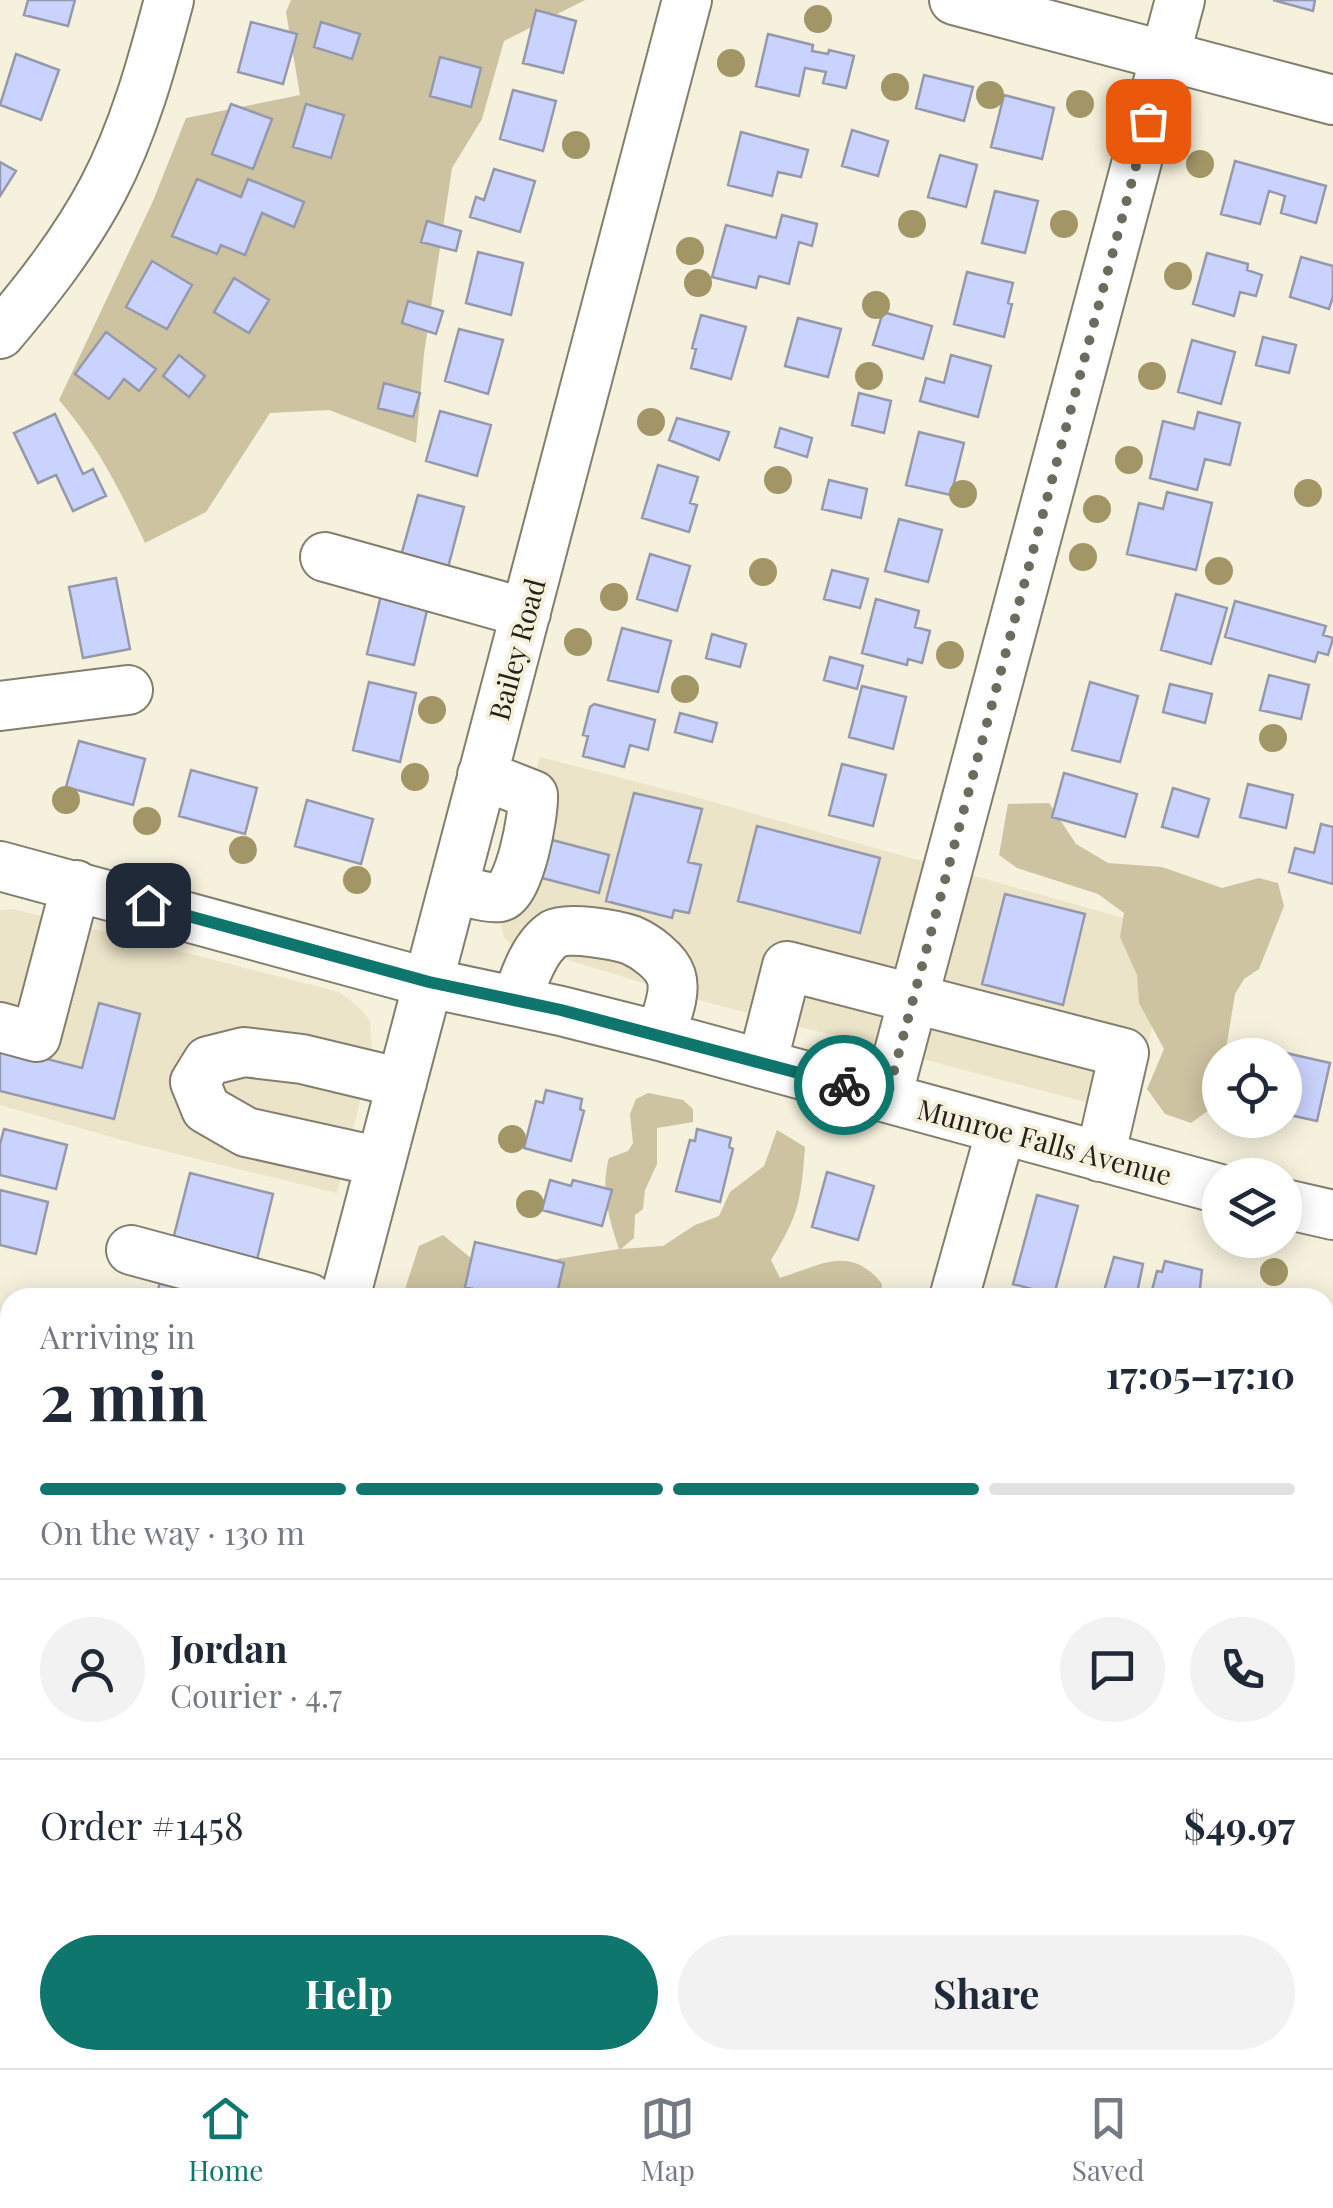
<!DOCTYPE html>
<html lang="en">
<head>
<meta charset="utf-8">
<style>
  body { margin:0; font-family:"Playfair Display",serif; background:#f2f2f3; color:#1f2937; height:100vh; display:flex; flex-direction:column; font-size:38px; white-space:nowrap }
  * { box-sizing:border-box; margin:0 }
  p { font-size:32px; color:#747a83 }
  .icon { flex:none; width:55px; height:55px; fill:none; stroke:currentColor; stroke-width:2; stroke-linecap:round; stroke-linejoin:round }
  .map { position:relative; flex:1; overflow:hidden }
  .sheet { position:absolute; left:0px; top:1288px; width:1335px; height:782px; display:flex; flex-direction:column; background:#fff; border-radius:30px 30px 0 0; box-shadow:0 5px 25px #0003 }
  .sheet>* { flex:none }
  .fabs { position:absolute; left:1202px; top:1038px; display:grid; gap:20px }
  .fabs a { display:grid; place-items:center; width:100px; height:100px; border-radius:50%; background:#fff; box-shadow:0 5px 25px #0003; font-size:50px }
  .pin { position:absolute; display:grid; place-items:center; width:85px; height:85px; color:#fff; margin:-42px; border-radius:20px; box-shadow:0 5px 15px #0006 }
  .courier { position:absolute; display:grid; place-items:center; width:100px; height:100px; margin:-50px; border:8px solid #0f766e; border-radius:50%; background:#fff; color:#222; box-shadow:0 2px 12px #0007 }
  .headline em { font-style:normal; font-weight:700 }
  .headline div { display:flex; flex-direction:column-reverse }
  .headline { display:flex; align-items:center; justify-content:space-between; height:170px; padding:0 40px }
  h1 { font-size:65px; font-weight:700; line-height:75px }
  .bar { display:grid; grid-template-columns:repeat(4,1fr); gap:15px 10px; align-content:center; height:120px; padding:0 40px }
  .bar i { height:12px; border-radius:8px; background:#e0e1e3 }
  .bar .active { background:#0f766e }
  .bar p { grid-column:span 4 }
  .line { display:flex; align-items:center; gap:25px; padding:0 40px; border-top:2px solid #e0e1e3 }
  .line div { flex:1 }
  .round { display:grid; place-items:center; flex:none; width:105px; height:105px; border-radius:52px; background:#f2f2f3 }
  .primary-button { display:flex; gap:20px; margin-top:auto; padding:20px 40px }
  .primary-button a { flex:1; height:115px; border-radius:60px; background:#0f766e; color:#fff; font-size:40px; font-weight:700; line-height:115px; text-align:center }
  .primary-button a+a { background:#f2f2f3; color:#1f2937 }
  .tab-bar { display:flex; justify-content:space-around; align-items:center; height:140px; border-top:2px solid #e0e1e3; background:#fff; font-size:28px; color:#747a83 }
  .tab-bar a { display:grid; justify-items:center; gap:5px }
  .tab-bar .active { color:#0f766e }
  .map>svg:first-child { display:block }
</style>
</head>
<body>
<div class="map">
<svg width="1333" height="2068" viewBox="0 0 1333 2068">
  <rect width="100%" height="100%" fill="#f6f1dd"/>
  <path fill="#ece4c9" d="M 540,757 L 695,797 L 1180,934 L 1127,1113 L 706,1002 L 529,948 L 514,947 L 504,937 L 497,909 Z
    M 14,909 L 339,992 L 360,1008 L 370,1021 L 372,1054 L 337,1193 L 136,1144 L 0,1105 L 0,910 Z
    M 1325,1838 L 1333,1840 L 1333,2068 L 263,2068 L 259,2060 L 1325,2060 Z"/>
  <path fill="#cdc3a1" d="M 291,0 L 585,0 L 504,41 L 482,119 L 452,168 L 424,354 L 416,443 L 329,410 L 270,413 L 206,512 L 145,543 C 121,492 97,444 59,400 L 153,201 L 186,118 L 300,95 L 286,12 Z
    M 1049,803 L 1076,844 L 1108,863 L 1162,867 L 1222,888 L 1259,878 L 1278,883 L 1284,906 L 1259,969 L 1244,979 L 1235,994 L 1225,1055 L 1220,1055 L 1216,1105 L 1191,1123 L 1165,1114 L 1147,1089 L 1164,1049 L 1139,1003 L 1137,975 L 1120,937 L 1124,913 L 1098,894 L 1017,868 L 999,855 L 1008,804 Z
    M 648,1093 L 683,1100 L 693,1109 L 693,1122 L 657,1128 L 657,1164 L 645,1190 L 643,1209 L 635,1215 L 634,1238 L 621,1249 L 663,1246 L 695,1225 L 719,1216 L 730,1192 L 764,1166 L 777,1130 L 805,1147 C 801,1200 799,1215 771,1260 L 780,1278 C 819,1266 850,1243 882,1284 L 881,1298 L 402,1298 L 419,1246 L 443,1235 L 478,1264 L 520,1289 L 557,1259 L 619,1249 C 609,1219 600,1189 609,1158 L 628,1151 L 633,1143 L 630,1114 L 636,1099 Z
    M 0,1689 L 10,1689 L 10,1804 L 0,1818 Z"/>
  <path fill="#cad3fd" stroke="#9599ab" stroke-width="2.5" d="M 28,0 L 75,0 L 68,26 L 24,15 Z
    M 1273,0 L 1315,0 L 1313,11 Z
    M 536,10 L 576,21 L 563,73 L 523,63 Z
    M 251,22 L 297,34 L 283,84 L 238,72 Z
    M 321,22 L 360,34 L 352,59 L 314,47 Z
    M 768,34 L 813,45 L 812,51 L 828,54 L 829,50 L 854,56 L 846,88 L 823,83 L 826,72 L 805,68 L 799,96 L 756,86 Z
    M 16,54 L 59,70 L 41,120 L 0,105 Z
    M 440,57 L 481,68 L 471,107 L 430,96 Z
    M 924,75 L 973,87 L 964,121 L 916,108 Z
    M 513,90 L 556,101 L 543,151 L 500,139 Z
    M 1004,95 L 1054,108 L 1042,159 L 991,147 Z
    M 231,104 L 272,119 L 253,169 L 212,154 Z
    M 306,104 L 344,115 L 331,158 L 293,147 Z
    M 852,130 L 888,141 L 878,176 L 842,166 Z
    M 741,132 L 808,150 L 801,177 L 778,172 L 772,196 L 728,185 Z
    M 940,155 L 977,165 L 966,207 L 928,197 Z
    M 1235,161 L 1326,186 L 1316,223 L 1281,213 L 1285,196 L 1269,191 L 1260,224 L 1221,214 Z
    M 0,162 L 16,171 L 0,196 Z
    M 494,169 L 535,181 L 520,232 L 470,217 L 476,197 L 484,200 Z
    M 197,179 L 241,197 L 248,179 L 304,202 L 294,227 L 262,213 L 245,255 L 221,245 L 217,254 L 172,236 Z
    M 995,191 L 1038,201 L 1025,253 L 982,243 Z
    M 782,215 L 817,224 L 812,246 L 799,242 L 789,284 L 759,276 L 756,288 L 712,277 L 726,225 L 776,238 Z
    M 427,221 L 461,231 L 456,251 L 421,242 Z
    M 478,252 L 523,263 L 511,315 L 466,303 Z
    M 1207,253 L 1248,264 L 1247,270 L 1262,275 L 1256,296 L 1240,292 L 1234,316 L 1193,304 Z
    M 1301,257 L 1333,266 L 1333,296 L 1329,309 L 1290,297 Z
    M 152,261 L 192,285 L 167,329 L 126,307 Z
    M 967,272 L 1013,283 L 1008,303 L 1012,304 L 1004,337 L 954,324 Z
    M 234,278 L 269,300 L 249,333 L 214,312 Z
    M 408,301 L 443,311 L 436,334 L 402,323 Z
    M 883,312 L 932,326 L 923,359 L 873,345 Z
    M 701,315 L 746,327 L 731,379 L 691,368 L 696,349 L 692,348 Z
    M 798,318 L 841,329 L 828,377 L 785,366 Z
    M 459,329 L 503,340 L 488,394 L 445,381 Z
    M 106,332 L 156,369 L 139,391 L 124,379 L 109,399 L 75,374 Z
    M 1263,337 L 1296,345 L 1289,373 L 1256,365 Z
    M 1192,340 L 1235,352 L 1221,404 L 1178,392 Z
    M 179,355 L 205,376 L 189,397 L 163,376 Z
    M 951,355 L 991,366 L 978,417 L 920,401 L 926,378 L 944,383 Z
    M 384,383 L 420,393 L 413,417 L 378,408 Z
    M 859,393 L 891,401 L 884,433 L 852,425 Z
    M 440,411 L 491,425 L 477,476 L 426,461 Z
    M 1198,412 L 1240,423 L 1230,465 L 1205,459 L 1197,490 L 1150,478 L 1163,421 L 1194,429 Z
    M 55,414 L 83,474 L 93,469 L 106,496 L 73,511 L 56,475 L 38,483 L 14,433 Z
    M 677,418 L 729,432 L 719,460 L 669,440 Z
    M 780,428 L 812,438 L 807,457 L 775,447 Z
    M 919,432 L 964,443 L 951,495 L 906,485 Z
    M 658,465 L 698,477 L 690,503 L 697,505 L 689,532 L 642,518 Z
    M 829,480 L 867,489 L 861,518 L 822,509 Z
    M 1167,492 L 1212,503 L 1196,570 L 1127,554 L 1139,503 L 1163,509 Z
    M 418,495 L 464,507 L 447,571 L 400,559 Z
    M 899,519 L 942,530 L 928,582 L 885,571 Z
    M 650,554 L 690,566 L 677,611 L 637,599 Z
    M 832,570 L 868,579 L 860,608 L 824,599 Z
    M 116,578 L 130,649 L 83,658 L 69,587 Z
    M 383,587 L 430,598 L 414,665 L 367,654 Z
    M 1176,594 L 1227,608 L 1211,664 L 1161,650 Z
    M 876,599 L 919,611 L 915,627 L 930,631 L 922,663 L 908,659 L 907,665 L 862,653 Z
    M 1235,601 L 1326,626 L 1323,635 L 1333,638 L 1328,655 L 1318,652 L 1315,662 L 1225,637 Z
    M 622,628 L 671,641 L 658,692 L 608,680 Z
    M 712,634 L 746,644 L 740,667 L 706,658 Z
    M 830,657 L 863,666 L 857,689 L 824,680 Z
    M 1269,675 L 1309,685 L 1301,719 L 1260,710 Z
    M 369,682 L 416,693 L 400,762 L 353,750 Z
    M 1090,682 L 1138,696 L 1120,762 L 1072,750 Z
    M 1170,684 L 1212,694 L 1205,723 L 1163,712 Z
    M 862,686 L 906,697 L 893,749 L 849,737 Z
    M 594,704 L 655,720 L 648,750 L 630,745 L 624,767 L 583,756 L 588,736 L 583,735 L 590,707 Z
    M 680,713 L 717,723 L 712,742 L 675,732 Z
    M 79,741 L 145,759 L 133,805 L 66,787 Z
    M 842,764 L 886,775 L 873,826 L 829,815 Z
    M 191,770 L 257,788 L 245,834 L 179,816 Z
    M 1064,773 L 1137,794 L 1125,837 L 1052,817 Z
    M 1248,784 L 1293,795 L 1286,828 L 1240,817 Z
    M 1173,788 L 1209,799 L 1198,837 L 1162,827 Z
    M 634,793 L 702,809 L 688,862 L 701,865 L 689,913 L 674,910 L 672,918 L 606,901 Z
    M 307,800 L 373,819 L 361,864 L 295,846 Z
    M 1321,824 L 1333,827 L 1333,884 L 1289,872 L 1295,848 L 1314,853 Z
    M 757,826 L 880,858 L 860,933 L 738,901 Z
    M 537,836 L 609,855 L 599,893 L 527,874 Z
    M 1005,894 L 1085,914 L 1063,1005 L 982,984 Z
    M 99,1003 L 140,1014 L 114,1119 L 0,1091 L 0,1047 L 82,1068 Z
    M 1286,1053 L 1330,1063 L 1317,1121 L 1285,1114 Z
    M 546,1090 L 582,1099 L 580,1109 L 584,1111 L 571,1161 L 524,1148 L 536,1101 L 543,1103 Z
    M 4,1129 L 67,1145 L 56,1189 L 0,1175 L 0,1144 Z
    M 697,1129 L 731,1138 L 729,1147 L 733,1149 L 720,1202 L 676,1191 L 690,1140 L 695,1141 Z
    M 827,1172 L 874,1186 L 858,1240 L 812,1227 Z
    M 190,1173 L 273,1194 L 254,1272 L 170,1251 Z
    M 550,1180 L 571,1186 L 573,1180 L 612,1190 L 602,1226 L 542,1210 Z
    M 0,1190 L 48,1202 L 36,1254 L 0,1245 Z
    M 1037,1195 L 1078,1206 L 1054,1295 L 1013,1284 Z
    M 475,1242 L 564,1263 L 556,1298 L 510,1298 L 465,1287 Z
    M 1114,1257 L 1143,1264 L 1136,1298 L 1102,1298 Z
    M 1165,1261 L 1202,1270 L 1199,1298 L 1150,1298 L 1157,1271 L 1162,1272 Z
    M 163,1269 L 245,1298 L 156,1298 Z
    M 1325,1314 L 1333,1316 L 1333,1360 L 1325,1358 Z
    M 1325,1614 L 1333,1616 L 1333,1682 L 1325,1680 Z
    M 1325,1735 L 1333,1737 L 1333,1792 L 1329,1791 L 1327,1801 Z
    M 0,1826 L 10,1829 L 10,1911 L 0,1909 Z
    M 0,2029 L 10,2031 L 10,2060 L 90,2060 L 88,2068 L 0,2068 Z
    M 332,2060 L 736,2060 L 740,2068 L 336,2068 Z
    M 1083,2060 L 1127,2060 L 1125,2068 L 1080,2068 Z
    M 1203,2060 L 1263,2060 L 1266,2061 L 1264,2068 L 1201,2068 Z"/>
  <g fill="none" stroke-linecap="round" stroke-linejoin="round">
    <defs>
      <path id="minor" d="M 954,0 L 1333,100
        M 0,334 C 38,289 75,242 103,189 C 134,130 152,64 169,0
        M 325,557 L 526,613
        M 0,706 L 128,690
        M 0,866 L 429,983 L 561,1011 L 660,1036 L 1220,1189
        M 453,889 C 466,891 487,899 500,897 C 520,893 534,813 533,795 L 482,775
        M 516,1001 C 524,979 534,947 554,934 C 567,926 616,935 631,940 C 645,946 666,961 671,976 C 677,994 665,1019 660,1036
        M 0,1027 L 36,1037 L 76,885
        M 762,1064 L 787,966 L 1124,1053 L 1100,1157
        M 887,1097 L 1180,0
        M 381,1162 L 246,1132 L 206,1109 L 195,1082 L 208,1061 L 244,1052 L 302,1059 L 402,1083
        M 1285,1204 L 1333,1215
        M 131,1250 L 309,1298
        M 345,1298 L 687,0
        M 954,1298 L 1001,1130
        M 1325,1701 L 1333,1702
        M 0,1976 L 10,1978
        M 258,2060 L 262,2068"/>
    </defs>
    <use href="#minor" stroke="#837e6d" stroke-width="52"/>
    <use href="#minor" stroke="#fff" stroke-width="48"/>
  </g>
  <g fill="#a29667">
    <circle cx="818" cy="19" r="14"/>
    <circle cx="731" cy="63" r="14"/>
    <circle cx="895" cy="87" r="14"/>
    <circle cx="990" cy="95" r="14"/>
    <circle cx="1080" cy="104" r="14"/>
    <circle cx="576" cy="145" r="14"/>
    <circle cx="1200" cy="164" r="14"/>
    <circle cx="912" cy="224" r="14"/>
    <circle cx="1064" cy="224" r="14"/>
    <circle cx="690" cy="251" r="14"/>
    <circle cx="1178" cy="276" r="14"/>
    <circle cx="698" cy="283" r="14"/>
    <circle cx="876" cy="305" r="14"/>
    <circle cx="869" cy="376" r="14"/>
    <circle cx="1152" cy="376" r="14"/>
    <circle cx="651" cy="422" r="14"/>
    <circle cx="1129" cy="460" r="14"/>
    <circle cx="778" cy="480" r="14"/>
    <circle cx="1308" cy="493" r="14"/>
    <circle cx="963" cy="494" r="14"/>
    <circle cx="1097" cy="509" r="14"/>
    <circle cx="1083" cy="557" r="14"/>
    <circle cx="1219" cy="571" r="14"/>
    <circle cx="763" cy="572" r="14"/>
    <circle cx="614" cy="597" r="14"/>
    <circle cx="578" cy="642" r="14"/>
    <circle cx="950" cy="655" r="14"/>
    <circle cx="685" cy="689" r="14"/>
    <circle cx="432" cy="710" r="14"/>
    <circle cx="1273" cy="738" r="14"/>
    <circle cx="415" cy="777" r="14"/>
    <circle cx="66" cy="800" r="14"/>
    <circle cx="147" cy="821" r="14"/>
    <circle cx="243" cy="850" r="14"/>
    <circle cx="357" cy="880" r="14"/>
    <circle cx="512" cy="1139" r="14"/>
    <circle cx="530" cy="1204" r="14"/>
    <circle cx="1274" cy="1272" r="14"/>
  </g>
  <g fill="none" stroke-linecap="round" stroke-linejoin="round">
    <path stroke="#6d6a5e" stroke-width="10" stroke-dasharray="0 18" d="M 844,1085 L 887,1097 L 1148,121"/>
    <path stroke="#0f766e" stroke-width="12" d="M 148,905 L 429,982 L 561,1010 L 844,1085"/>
  </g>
  <g text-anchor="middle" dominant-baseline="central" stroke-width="8" stroke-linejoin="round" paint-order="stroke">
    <g font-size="28" fill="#23211a" stroke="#f6f1dd">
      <text transform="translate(516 649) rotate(-75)">Bailey Road</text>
      <text transform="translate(1045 1141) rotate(15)">Munroe Falls Avenue</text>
    </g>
  </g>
</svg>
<div class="fabs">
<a><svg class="icon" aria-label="locate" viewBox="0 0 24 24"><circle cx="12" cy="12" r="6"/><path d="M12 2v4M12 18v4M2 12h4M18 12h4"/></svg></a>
<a><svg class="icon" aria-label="layers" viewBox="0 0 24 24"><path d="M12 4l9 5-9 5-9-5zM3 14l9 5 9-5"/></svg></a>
</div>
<div class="pin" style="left:1148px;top:121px;background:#ea580c"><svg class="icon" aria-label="bag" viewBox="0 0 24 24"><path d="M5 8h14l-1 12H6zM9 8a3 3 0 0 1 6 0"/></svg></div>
<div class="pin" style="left:148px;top:905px;background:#1f2937"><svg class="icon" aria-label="home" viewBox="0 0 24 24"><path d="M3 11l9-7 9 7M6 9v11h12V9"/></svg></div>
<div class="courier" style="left:844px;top:1085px"><svg class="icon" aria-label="bike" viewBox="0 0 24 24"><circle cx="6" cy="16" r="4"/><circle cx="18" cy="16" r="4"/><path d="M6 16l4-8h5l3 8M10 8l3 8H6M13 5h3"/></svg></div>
<section class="sheet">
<div class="headline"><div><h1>2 min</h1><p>Arriving in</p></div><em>17:05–17:10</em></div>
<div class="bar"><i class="active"></i><i class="active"></i><i class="active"></i><i></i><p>On the way · 130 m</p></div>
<div class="line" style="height:180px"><a class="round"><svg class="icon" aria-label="person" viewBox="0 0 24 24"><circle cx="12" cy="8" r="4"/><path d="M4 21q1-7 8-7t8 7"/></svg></a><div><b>Jordan</b><p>Courier · 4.7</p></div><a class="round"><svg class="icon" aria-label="chat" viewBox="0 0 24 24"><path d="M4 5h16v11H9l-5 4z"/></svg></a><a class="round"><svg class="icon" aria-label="phone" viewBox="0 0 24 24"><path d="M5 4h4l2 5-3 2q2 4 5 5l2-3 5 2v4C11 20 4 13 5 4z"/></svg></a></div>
<div class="line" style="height:130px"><div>Order #1458</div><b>$49.97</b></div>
<div class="primary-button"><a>Help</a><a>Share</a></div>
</section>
</div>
<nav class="tab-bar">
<a class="active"><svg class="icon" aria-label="home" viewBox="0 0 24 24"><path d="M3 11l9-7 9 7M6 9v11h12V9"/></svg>Home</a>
<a><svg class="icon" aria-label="map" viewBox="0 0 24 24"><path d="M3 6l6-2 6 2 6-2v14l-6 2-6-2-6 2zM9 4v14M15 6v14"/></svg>Map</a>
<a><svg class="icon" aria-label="saved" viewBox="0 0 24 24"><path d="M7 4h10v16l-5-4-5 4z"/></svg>Saved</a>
</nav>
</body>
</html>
